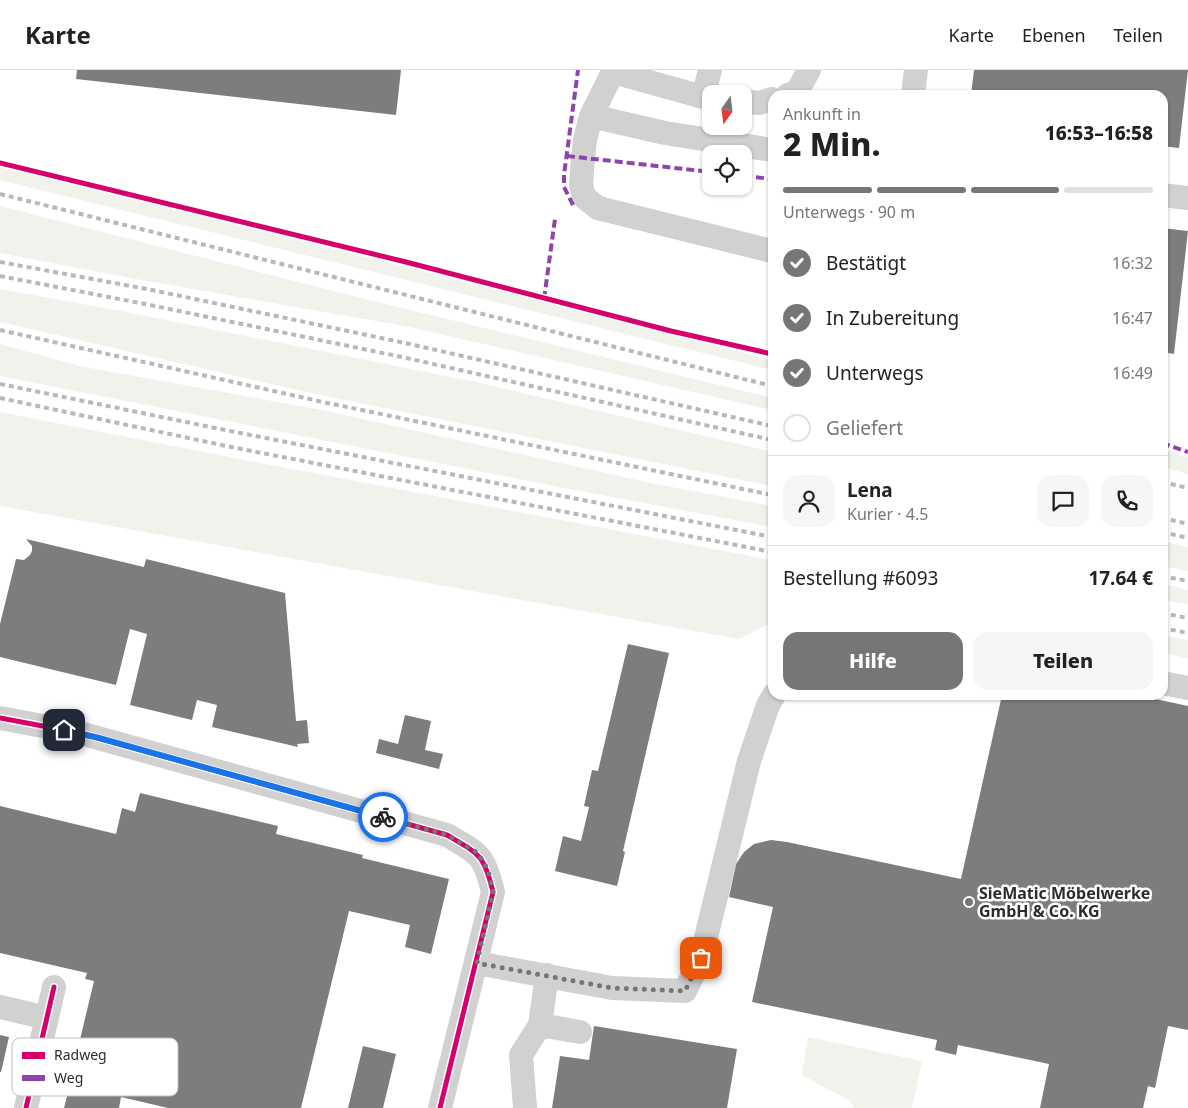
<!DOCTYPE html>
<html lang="de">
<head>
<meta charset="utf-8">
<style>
  body { margin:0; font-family:"Noto Sans",sans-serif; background:#f6f6f6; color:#222; height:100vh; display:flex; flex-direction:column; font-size:19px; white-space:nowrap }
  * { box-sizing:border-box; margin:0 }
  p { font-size:16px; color:#767676 }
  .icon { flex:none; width:28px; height:28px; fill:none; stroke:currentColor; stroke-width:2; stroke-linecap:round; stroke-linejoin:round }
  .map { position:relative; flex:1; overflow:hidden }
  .drawer { position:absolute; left:768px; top:20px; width:400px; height:610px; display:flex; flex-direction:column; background:#fff; border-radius:15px; box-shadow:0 1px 4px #0004 }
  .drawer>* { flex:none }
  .needle { width:32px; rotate:194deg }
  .fabs { position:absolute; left:702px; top:15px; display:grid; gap:10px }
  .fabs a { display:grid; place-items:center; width:50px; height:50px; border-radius:10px; background:#fff; box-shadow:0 1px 4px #0004; font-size:25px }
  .pin { position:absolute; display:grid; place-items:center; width:42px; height:42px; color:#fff; margin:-21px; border-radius:10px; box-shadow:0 2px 8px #0006 }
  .courier { position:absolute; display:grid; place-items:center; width:50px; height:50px; margin:-25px; border:4px solid #1a73e8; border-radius:50%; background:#fff; color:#222; box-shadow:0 1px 6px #0007 }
  .summary em { font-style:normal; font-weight:800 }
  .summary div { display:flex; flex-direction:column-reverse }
  .summary { display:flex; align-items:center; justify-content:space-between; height:85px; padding:0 15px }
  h1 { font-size:32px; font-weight:800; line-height:38px }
  .bar { display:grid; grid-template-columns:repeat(4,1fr); gap:8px 5px; align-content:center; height:60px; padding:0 15px }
  .bar i { height:6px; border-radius:4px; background:#e0e0e0 }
  .bar .active { background:#767676 }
  .bar p { grid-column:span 4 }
  .line { display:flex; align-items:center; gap:12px; padding:0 15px; border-top:1px solid #e0e0e0 }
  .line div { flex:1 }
  .round { display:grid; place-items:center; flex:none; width:52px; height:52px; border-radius:15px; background:#f6f6f6 }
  ol { padding:0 15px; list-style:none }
  li { display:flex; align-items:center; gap:15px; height:55px }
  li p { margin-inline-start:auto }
  li .icon { padding:5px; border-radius:50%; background:#767676; color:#fff; stroke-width:4 }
  li:last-child { color:#767676 }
  li i { width:28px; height:28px; border:2px solid #e0e0e0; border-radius:50% }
  .primary-button { display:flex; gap:10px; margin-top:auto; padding:10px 15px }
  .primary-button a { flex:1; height:58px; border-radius:15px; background:#767676; color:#fff; font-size:20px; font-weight:800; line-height:58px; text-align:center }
  .primary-button a+a { background:#f6f6f6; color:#222 }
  header { display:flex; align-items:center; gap:30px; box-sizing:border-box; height:70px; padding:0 25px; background:#fff; border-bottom:1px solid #e0e0e0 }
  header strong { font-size:24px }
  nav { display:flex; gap:28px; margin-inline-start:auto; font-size:18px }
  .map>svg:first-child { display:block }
</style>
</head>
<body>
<header>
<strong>Karte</strong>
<nav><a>Karte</a><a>Ebenen</a><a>Teilen</a></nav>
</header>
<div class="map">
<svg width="1188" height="1038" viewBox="0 0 1188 1038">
  <rect width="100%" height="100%" fill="#fff"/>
  <path fill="#f0f2eb" d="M 0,97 L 411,198 L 772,290 L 772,300 L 0,110 Z
    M 0,136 L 373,231 L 772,328 L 772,340 L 405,256 L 130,208 L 0,183 Z
    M 0,219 L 121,241 L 476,312 L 772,382 L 772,416 L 320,325 L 0,252 Z
    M 0,274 L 79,296 L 322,340 L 651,413 L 772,436 L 772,457 L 554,416 L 0,306 Z
    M 0,342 L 234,388 L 772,490 L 772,552 L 739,569 L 0,436 Z
    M 1162,379 L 1188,387 L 1188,404 L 1163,397 Z
    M 1162,471 L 1188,477 L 1188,501 L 1163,496 Z
    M 1163,514 L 1188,520 L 1188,534 L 1163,530 Z
    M 1162,565 L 1188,570 L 1188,588 L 1163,583 Z
    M 808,967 L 922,991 L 912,1038 L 854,1038 L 850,1031 L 802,1005 Z"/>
  <path fill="#7d7d7d" d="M 77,0 L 401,0 L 396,45 L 76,9 Z
    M 974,0 L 1188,0 L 1179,78 L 1162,76 L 1162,25 L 971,25 Z
    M 1162,158 L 1188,161 L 1174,284 L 1162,282 Z
    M 26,469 L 144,497 L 146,489 L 285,523 L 296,651 L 307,650 L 309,673 L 297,674 L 298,677 L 212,657 L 217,635 L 197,630 L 192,650 L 130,635 L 147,564 L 130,559 L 116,615 L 0,587 L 0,554 L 16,489 L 24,490 L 30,485 L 32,481 L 32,476 Z
    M 628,574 L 669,583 L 623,781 L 625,782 L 617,816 L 555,801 L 563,766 L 581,771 L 589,737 L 584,736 L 592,700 L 598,701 Z
    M 1002,625 L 1137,625 L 1188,636 L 1188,960 L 1168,956 L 1155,1018 L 1148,1016 L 1143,1038 L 1040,1038 L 1049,994 L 958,975 L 956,985 L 935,980 L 937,970 L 752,932 L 773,837 L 729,827 L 736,794 L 744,782 L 754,774 L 771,770 L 787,772 L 961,809 Z
    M 405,645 L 431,651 L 425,680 L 443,684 L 439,699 L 376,683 L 379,669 L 398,674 Z
    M 140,723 L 278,756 L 276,764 L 363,785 L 362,788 L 449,809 L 431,884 L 405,877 L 410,855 L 349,841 L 301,1038 L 168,1038 L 121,1027 L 119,1038 L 64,1038 L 74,999 L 63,997 L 67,979 L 77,982 L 94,911 L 85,909 L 87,903 L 0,883 L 0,736 L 116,764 L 122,738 L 135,742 Z
    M 594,956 L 737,979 L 727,1038 L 552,1038 L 560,986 L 589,990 Z
    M 0,965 L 9,967 L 1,1002 L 0,1002 Z
    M 363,976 L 396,984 L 383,1038 L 348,1038 Z"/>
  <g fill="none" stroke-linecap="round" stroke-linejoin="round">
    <path stroke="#d1d1d1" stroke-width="24" d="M 614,0 L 591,46 L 585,70 L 583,88 L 581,115 L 584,127 L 598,138 L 772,181
      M 613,2 L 703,27 L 710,0
      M 788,25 L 797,22 L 809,0
      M 913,25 L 916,0
      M 744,31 L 759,33 L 772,29
      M 591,46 L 665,63 L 772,80
      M 1162,125 L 1188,128
      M 1162,613 L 1188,618
      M 0,648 L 80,663 L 447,765 C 479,784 484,784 493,822 L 440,1038
      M 477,893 L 612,918 L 685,921 L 701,888 L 749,691 L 768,635 L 774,625
      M 0,937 L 47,948
      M 540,955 L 547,905
      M 26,1038 L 54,917
      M 525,1038 L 521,985 L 540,955 L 580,962"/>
    <path stroke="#b8b8b8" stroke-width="4" stroke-dasharray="5 4" stroke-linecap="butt" d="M 0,124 L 772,316
      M 0,192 L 147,219 L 405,273 L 772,356
      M 0,206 L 145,234 L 402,287 L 772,370
      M 0,260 L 323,332 L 772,425
      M 0,314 L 235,362 L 772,467
      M 0,328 L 231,377 L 772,482
      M 1162,412 L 1188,418
      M 1162,448 L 1188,454
      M 1162,462 L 1188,468
      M 1162,506 L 1188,511
      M 1162,543 L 1188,548
      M 1162,558 L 1188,563"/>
    <path stroke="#8e44ad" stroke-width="4" stroke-dasharray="8 4" stroke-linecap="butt" d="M 567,86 L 711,102
      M 744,106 L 772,109
      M 573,135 L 564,117 L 564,105 L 578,0
      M 544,229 L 555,149
      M 1162,373 L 1188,382"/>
    <defs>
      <path id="cycleway" d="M 0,93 L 406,192 L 671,261 L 772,284
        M 0,648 L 80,663 L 447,765 C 479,784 484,784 493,822 L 440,1038
        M 26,1038 L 54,917"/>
    </defs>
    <use href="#cycleway" stroke="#fff" stroke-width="8"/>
    <use href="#cycleway" stroke="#d6006c" stroke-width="5"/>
  </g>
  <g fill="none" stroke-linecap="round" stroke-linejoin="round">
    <path stroke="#767676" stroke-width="5" stroke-dasharray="0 9" d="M 383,747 L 447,765 L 478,783 L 488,800 L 493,822 L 477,893 L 612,918 L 685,921 L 701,888"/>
    <path stroke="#1a73e8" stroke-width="6" d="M 64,660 L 99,668 L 383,747"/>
  </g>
  <circle fill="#767676" stroke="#fff" stroke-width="2" cx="969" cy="832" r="5"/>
  <g text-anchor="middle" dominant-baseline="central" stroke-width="5" stroke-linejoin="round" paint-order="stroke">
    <g font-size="16" font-weight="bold" fill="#2c2c2c" stroke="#fff" text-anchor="start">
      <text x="979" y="823">SieMatic Möbelwerke<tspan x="979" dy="18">GmbH &amp; Co. KG</tspan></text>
    </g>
  </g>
  <rect x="12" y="968" width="166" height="58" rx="8" fill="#fff" stroke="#c0c0c0" stroke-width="1"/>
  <rect x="22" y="982" width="23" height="7" fill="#d6006c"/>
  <rect x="22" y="1005" width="23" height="6" fill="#8e44ad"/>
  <g font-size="14" fill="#2c2c2c">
    <text x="54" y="990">Radweg</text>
    <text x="54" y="1013">Weg</text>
  </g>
</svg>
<div class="fabs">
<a><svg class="needle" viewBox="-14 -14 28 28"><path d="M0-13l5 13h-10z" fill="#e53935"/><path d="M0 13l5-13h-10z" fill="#767676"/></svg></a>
<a><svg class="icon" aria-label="locate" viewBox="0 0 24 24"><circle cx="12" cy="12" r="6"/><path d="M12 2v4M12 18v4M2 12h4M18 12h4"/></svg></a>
</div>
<div class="pin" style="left:701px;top:888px;background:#ea580c"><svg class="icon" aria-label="bag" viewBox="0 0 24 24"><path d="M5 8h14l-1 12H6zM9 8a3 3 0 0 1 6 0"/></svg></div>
<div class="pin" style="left:64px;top:660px;background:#1f2937"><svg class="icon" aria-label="home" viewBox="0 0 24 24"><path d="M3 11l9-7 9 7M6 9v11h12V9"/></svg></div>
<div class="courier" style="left:383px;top:747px"><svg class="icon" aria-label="bike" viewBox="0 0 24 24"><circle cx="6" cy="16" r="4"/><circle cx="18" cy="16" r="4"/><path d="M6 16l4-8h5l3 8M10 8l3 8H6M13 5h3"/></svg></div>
<section class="drawer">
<div class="summary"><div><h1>2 Min.</h1><p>Ankunft in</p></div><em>16:53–16:58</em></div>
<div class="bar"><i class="active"></i><i class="active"></i><i class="active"></i><i></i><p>Unterwegs · 90 m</p></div>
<ol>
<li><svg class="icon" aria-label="check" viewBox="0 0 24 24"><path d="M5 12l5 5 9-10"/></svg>Bestätigt<p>16:32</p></li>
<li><svg class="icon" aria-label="check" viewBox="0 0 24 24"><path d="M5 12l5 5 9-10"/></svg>In Zubereitung<p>16:47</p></li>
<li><svg class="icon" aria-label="check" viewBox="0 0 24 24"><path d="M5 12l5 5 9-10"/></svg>Unterwegs<p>16:49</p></li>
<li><i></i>Geliefert</li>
</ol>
<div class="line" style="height:90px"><a class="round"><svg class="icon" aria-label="person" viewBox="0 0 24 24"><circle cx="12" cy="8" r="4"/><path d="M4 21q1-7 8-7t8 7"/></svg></a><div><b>Lena</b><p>Kurier · 4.5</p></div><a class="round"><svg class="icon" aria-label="chat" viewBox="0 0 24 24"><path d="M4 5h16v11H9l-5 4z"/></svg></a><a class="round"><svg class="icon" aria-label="phone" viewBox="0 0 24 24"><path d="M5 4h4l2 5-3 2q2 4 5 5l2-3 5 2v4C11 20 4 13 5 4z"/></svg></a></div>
<div class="line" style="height:65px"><div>Bestellung #6093</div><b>17.64 €</b></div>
<div class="primary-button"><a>Hilfe</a><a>Teilen</a></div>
</section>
</div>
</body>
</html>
